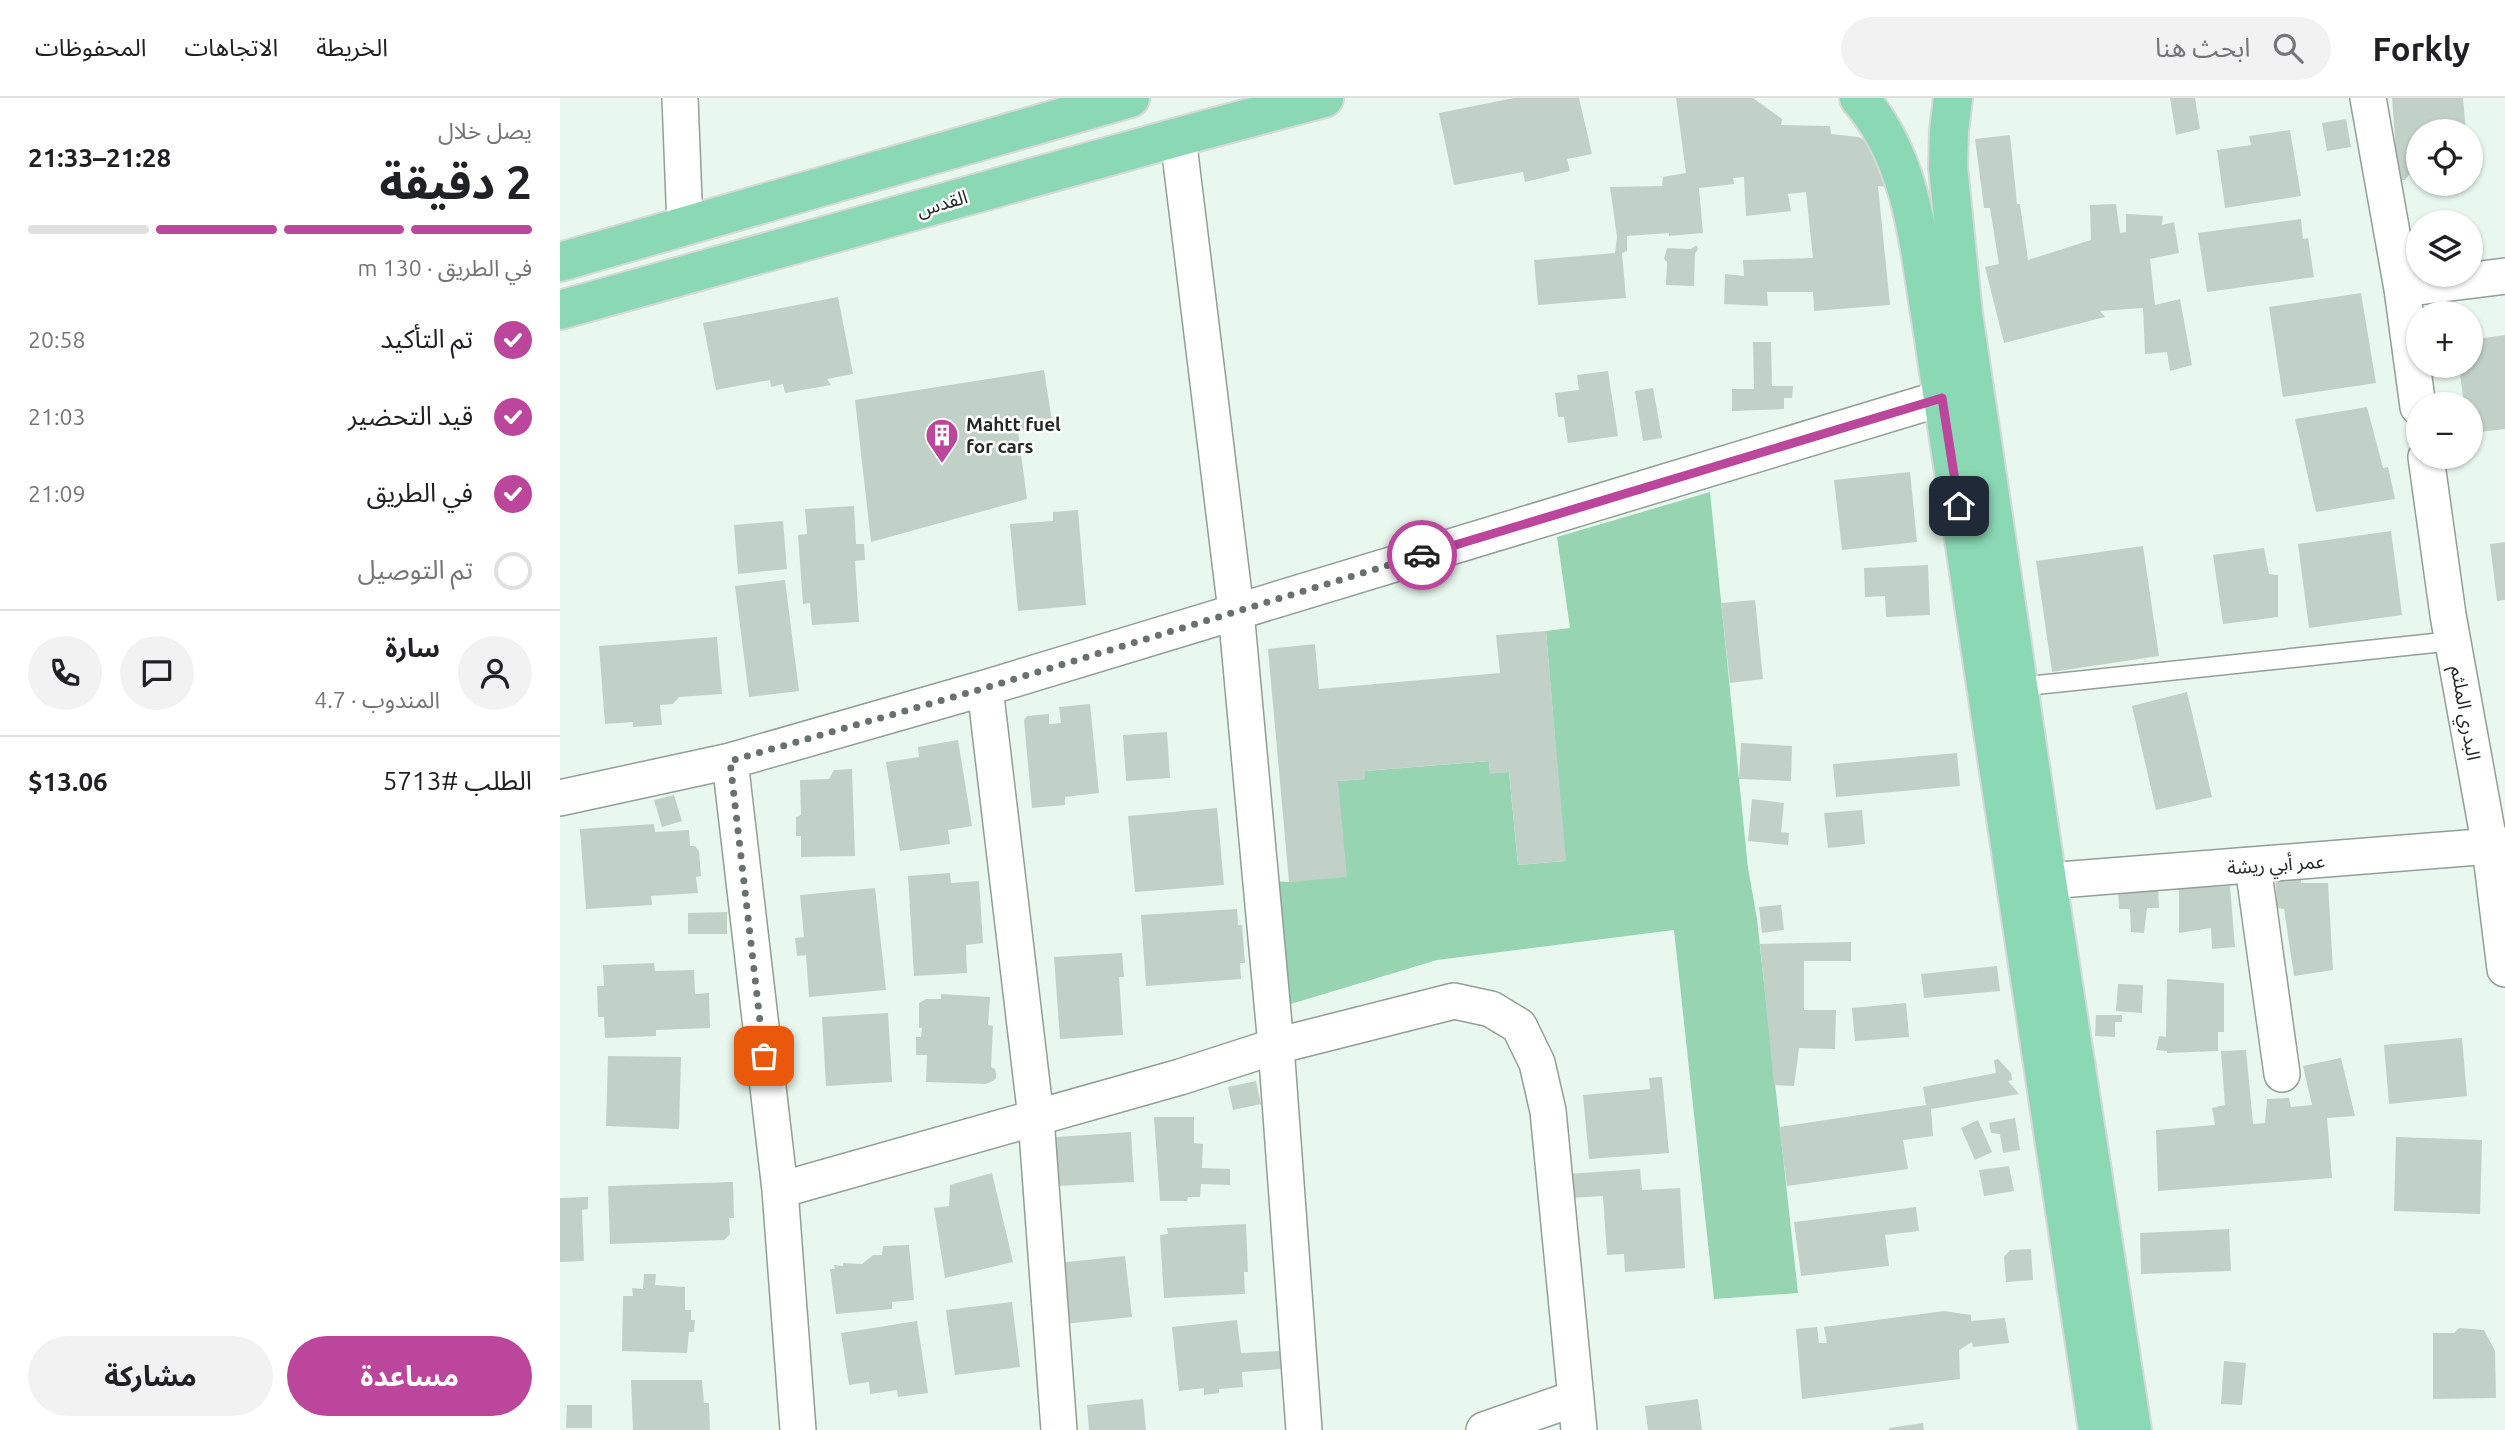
<!DOCTYPE html>
<html lang="ar">
<head>
<meta charset="utf-8">
<style>
  body { margin:0; font-family:Ubuntu,"Noto Sans Arabic",sans-serif; background:#f2f2f2; color:#202124; direction:rtl; height:100vh; display:flex; flex-direction:column; font-size:26px; white-space:nowrap }
  * { box-sizing:border-box; margin:0 }
  p { font-size:23px; color:#757577 }
  .icon { flex:none; width:38px; height:38px; fill:none; stroke:currentColor; stroke-width:2; stroke-linecap:round; stroke-linejoin:round }
  .map { position:relative; flex:1; overflow:hidden; direction:ltr }
  .side { display:flex; flex-direction:column; background:#fff; width:560px }
  .side>* { flex:none }
  .controls { position:absolute; left:1846px; top:21px; display:grid; gap:14px }
  .controls a { display:grid; place-items:center; width:77px; height:77px; border-radius:50%; background:#fff; box-shadow:0 2px 5px #0004; font-size:35px }
  .pin { position:absolute; display:grid; place-items:center; width:60px; height:60px; color:#fff; margin:-30px; border-radius:14px; box-shadow:0 4px 10px #0006 }
  .courier { position:absolute; display:grid; place-items:center; width:70px; height:70px; margin:-35px; border:5px solid #bc469c; border-radius:50%; background:#fff; color:#222; box-shadow:0 2px 9px #0007 }
  .headline em { font-style:normal; font-weight:700 }
  .headline div { display:flex; flex-direction:column-reverse }
  .headline { display:flex; align-items:center; justify-content:space-between; height:119px; padding:0 28px }
  h1 { font-size:46px; font-weight:700; line-height:52px }
  .bar { display:grid; grid-template-columns:repeat(4,1fr); gap:10px 7px; align-content:center; height:84px; padding:0 28px }
  .bar i { height:9px; border-radius:5px; background:#e0e0e0 }
  .bar .active { background:#bc469c }
  .bar p { grid-column:span 4 }
  .line { display:flex; align-items:center; gap:18px; padding:0 28px; border-top:2px solid #e0e0e0 }
  .line div { flex:1 }
  .round { display:grid; place-items:center; flex:none; width:74px; height:74px; border-radius:37px; background:#f2f2f2 }
  ol { padding:0 28px; list-style:none }
  li { display:flex; align-items:center; gap:21px; height:77px }
  li p { margin-inline-start:auto }
  li .icon { padding:7px; border-radius:50%; background:#bc469c; color:#fff; stroke-width:4 }
  li:last-child { color:#757577 }
  li i { width:38px; height:38px; border:4px solid #e0e0e0; border-radius:50% }
  .action { display:flex; gap:14px; margin-top:auto; padding:14px 28px }
  .action a { flex:1; height:80px; border-radius:42px; background:#bc469c; color:#fff; font-size:28px; font-weight:700; line-height:80px; text-align:center }
  .action a+a { background:#f2f2f2; color:#202124 }
  header { display:flex; align-items:center; gap:42px; box-sizing:border-box; height:98px; padding:0 35px; background:#fff; border-bottom:2px solid #e0e0e0 }
  header strong { font-size:33px }
  nav { display:flex; gap:38px; margin-inline-start:auto; font-size:24px }
  .search { width:490px; height:63px; background:#f2f2f2; display:flex; align-items:center; gap:18px; box-sizing:border-box; padding:0 24px; border-radius:38px; color:#757577; font-size:26px }
  main { display:flex; flex:1; min-height:0 }
  .map>svg:first-child { display:block }
</style>
</head>
<body>
<header>
<strong>Forkly</strong>
<div class="search"><svg class="icon" aria-label="search" viewBox="0 0 24 24"><circle cx="10" cy="10" r="6"/><path d="M15 15l6 6"/></svg>ابحث هنا</div>
<nav><a>الخريطة</a><a>الاتجاهات</a><a>المحفوظات</a></nav>
</header>
<main>
<div class="map">
<svg width="1945" height="1332" viewBox="0 0 1945 1332">
  <rect width="100%" height="100%" fill="#e9f8ef"/>
  <path fill="#97d4b2" d="M 1150,394 L 1188,770 L 1197,821 L 1238,1195 L 1154,1201 L 1114,832 L 877,862 L 724,908 L 715,783 L 729,784 L 778,683 L 805,681 L 805,673 L 929,663 L 930,675 L 949,674 L 958,767 L 1005,763 L 986,533 L 1010,530 L 997,439 Z"/>
  <path fill="#c2d1c8" d="M 954,0 L 1019,0 L 1032,56 L 1007,61 L 1010,73 L 965,84 L 963,74 L 894,87 L 879,15 Z
    M 1116,0 L 1193,0 L 1222,21 L 1221,27 L 1270,28 L 1271,36 L 1299,39 L 1312,47 L 1327,89 L 1318,88 L 1330,207 L 1254,213 L 1253,194 L 1207,194 L 1208,208 L 1164,206 L 1165,176 L 1184,178 L 1183,162 L 1253,160 L 1246,94 L 1228,96 L 1231,113 L 1186,118 L 1184,79 L 1173,80 L 1174,86 L 1139,90 L 1143,135 L 1109,138 L 1109,135 L 1067,138 L 1067,153 L 1062,155 L 1066,200 L 978,207 L 974,162 L 1055,155 L 1057,139 L 1050,89 L 1102,88 L 1103,79 L 1126,75 Z
    M 1610,0 L 1635,0 L 1640,31 L 1616,37 Z
    M 1832,0 L 1903,0 L 1906,33 L 1858,33 L 1858,76 L 1849,77 L 1845,82 L 1838,82 Z
    M 1786,21 L 1791,49 L 1767,53 L 1762,25 Z
    M 1730,32 L 1741,98 L 1665,110 L 1657,52 L 1691,47 L 1689,38 Z
    M 1450,37 L 1457,106 L 1460,106 L 1468,162 L 1531,142 L 1530,107 L 1556,106 L 1560,135 L 1566,134 L 1566,116 L 1603,118 L 1602,127 L 1614,124 L 1619,155 L 1590,161 L 1595,207 L 1620,201 L 1632,267 L 1610,273 L 1607,254 L 1585,256 L 1583,210 L 1540,213 L 1545,219 L 1444,245 L 1425,169 L 1439,166 L 1430,110 L 1424,110 L 1415,41 Z
    M 1741,121 L 1743,141 L 1748,140 L 1754,179 L 1647,194 L 1638,135 Z
    M 1135,148 L 1137,148 L 1138,151 L 1135,156 L 1134,188 L 1106,187 L 1107,164 L 1104,161 L 1107,150 L 1131,151 Z
    M 1801,195 L 1816,285 L 1723,299 L 1709,209 Z
    M 278,199 L 293,276 L 267,281 L 271,287 L 225,295 L 223,286 L 211,289 L 210,282 L 156,292 L 143,225 Z
    M 1945,237 L 1945,331 L 1911,335 L 1911,306 L 1904,306 L 1899,268 L 1911,268 L 1911,242 Z
    M 1193,244 L 1211,244 L 1212,288 L 1233,288 L 1232,300 L 1224,300 L 1224,311 L 1172,313 L 1172,291 L 1194,291 Z
    M 484,272 L 492,323 L 458,333 L 467,401 L 311,444 L 295,302 Z
    M 1048,273 L 1058,338 L 1008,345 L 1004,319 L 998,319 L 995,295 L 1019,292 L 1017,277 Z
    M 1093,290 L 1102,340 L 1083,343 L 1075,293 Z
    M 1807,309 L 1823,370 L 1828,369 L 1835,401 L 1756,414 L 1735,321 Z
    M 1350,374 L 1357,444 L 1282,452 L 1274,382 Z
    M 294,408 L 296,446 L 304,446 L 305,462 L 295,463 L 299,524 L 252,527 L 250,505 L 243,506 L 238,437 L 247,436 L 245,411 Z
    M 518,412 L 526,507 L 458,513 L 450,426 L 493,423 L 493,414 Z
    M 223,423 L 227,471 L 178,476 L 174,427 Z
    M 1831,433 L 1842,517 L 1749,530 L 1738,446 Z
    M 1945,444 L 1945,502 L 1937,503 L 1930,446 Z
    M 1583,448 L 1599,558 L 1492,574 L 1476,463 Z
    M 1704,450 L 1709,476 L 1718,477 L 1718,519 L 1663,526 L 1653,457 Z
    M 1368,467 L 1370,517 L 1326,519 L 1325,498 L 1305,499 L 1304,470 Z
    M 225,482 L 239,593 L 189,599 L 175,488 Z
    M 1195,502 L 1203,581 L 1170,585 L 1161,505 Z
    M 986,533 L 1006,763 L 958,767 L 949,674 L 930,676 L 929,663 L 805,673 L 805,681 L 778,683 L 787,779 L 729,784 L 708,551 L 755,546 L 759,591 L 940,575 L 936,537 Z
    M 157,539 L 162,596 L 119,599 L 113,606 L 100,607 L 102,627 L 73,629 L 73,624 L 45,626 L 39,548 Z
    M 1627,594 L 1652,699 L 1596,712 L 1572,608 Z
    M 530,606 L 539,695 L 505,699 L 505,707 L 472,710 L 464,622 L 467,618 L 489,616 L 489,626 L 501,625 L 499,609 Z
    M 607,634 L 610,680 L 566,683 L 563,637 Z
    M 398,642 L 412,728 L 388,732 L 390,746 L 340,753 L 326,664 L 359,659 L 358,649 Z
    M 1181,645 L 1232,648 L 1231,683 L 1179,681 Z
    M 1397,655 L 1400,688 L 1276,699 L 1273,666 Z
    M 292,671 L 295,758 L 241,759 L 241,738 L 236,738 L 236,719 L 241,717 L 240,682 L 269,681 L 274,672 Z
    M 114,697 L 122,723 L 102,729 L 94,702 Z
    M 1192,701 L 1224,705 L 1221,734 L 1229,735 L 1228,747 L 1188,743 Z
    M 657,710 L 664,787 L 575,794 L 568,718 Z
    M 1302,712 L 1305,746 L 1268,750 L 1264,715 Z
    M 94,726 L 95,734 L 129,732 L 130,748 L 135,748 L 139,753 L 141,778 L 136,779 L 138,795 L 91,798 L 92,807 L 26,811 L 20,731 Z
    M 1740,772 L 1741,785 L 1768,785 L 1773,872 L 1734,878 L 1724,811 L 1717,810 L 1715,773 Z
    M 390,775 L 391,785 L 419,783 L 423,845 L 406,847 L 407,875 L 354,878 L 348,778 Z
    M 1670,788 L 1675,849 L 1652,851 L 1651,830 L 1619,835 L 1619,790 Z
    M 315,790 L 326,892 L 249,899 L 246,857 L 237,858 L 235,840 L 244,839 L 240,797 Z
    M 1598,790 L 1599,810 L 1587,810 L 1584,835 L 1571,834 L 1570,811 L 1559,811 L 1558,791 Z
    M 1221,807 L 1224,832 L 1202,835 L 1199,809 Z
    M 677,811 L 678,827 L 682,827 L 685,865 L 680,865 L 681,881 L 586,888 L 581,817 Z
    M 167,814 L 167,836 L 128,836 L 128,815 Z
    M 1291,844 L 1291,863 L 1244,863 L 1244,912 L 1276,912 L 1275,951 L 1239,950 L 1234,988 L 1214,987 L 1200,846 Z
    M 562,855 L 564,879 L 559,879 L 563,937 L 500,941 L 494,859 Z
    M 94,865 L 95,873 L 134,872 L 135,896 L 149,895 L 150,930 L 96,932 L 96,938 L 45,940 L 44,919 L 38,919 L 37,888 L 44,888 L 43,867 Z
    M 1437,868 L 1440,893 L 1364,900 L 1361,876 Z
    M 1607,881 L 1664,885 L 1664,934 L 1658,934 L 1658,953 L 1607,955 L 1607,953 L 1596,952 L 1599,938 L 1606,939 Z
    M 1558,886 L 1583,887 L 1582,915 L 1556,913 Z
    M 381,896 L 430,899 L 428,927 L 433,928 L 431,969 L 435,971 L 436,975 L 436,981 L 431,984 L 426,986 L 366,984 L 367,957 L 356,957 L 356,939 L 361,939 L 362,930 L 359,930 L 359,905 L 366,901 L 381,901 Z
    M 1346,905 L 1349,939 L 1295,943 L 1292,910 Z
    M 328,915 L 332,984 L 266,988 L 262,919 Z
    M 1536,917 L 1562,917 L 1562,924 L 1555,924 L 1555,939 L 1535,938 Z
    M 1902,940 L 1907,998 L 1829,1006 L 1824,947 Z
    M 1686,952 L 1693,1026 L 1705,1025 L 1707,1001 L 1729,1000 L 1731,1009 L 1752,1007 L 1743,968 L 1781,960 L 1795,1018 L 1767,1020 L 1772,1080 L 1598,1093 L 1596,1032 L 1655,1027 L 1652,1010 L 1665,1007 L 1661,953 Z
    M 48,958 L 121,959 L 119,1031 L 46,1028 Z
    M 1438,961 L 1451,975 L 1452,982 L 1448,983 L 1459,996 L 1371,1011 L 1373,1038 L 1343,1042 L 1348,1071 L 1227,1088 L 1219,1029 L 1366,1007 L 1363,989 L 1436,975 L 1434,962 Z
    M 1102,979 L 1109,1055 L 1029,1061 L 1023,997 L 1090,991 L 1089,980 Z
    M 696,983 L 701,1006 L 673,1012 L 668,989 Z
    M 594,1019 L 634,1019 L 634,1045 L 643,1046 L 642,1070 L 670,1071 L 670,1087 L 641,1086 L 640,1099 L 628,1099 L 627,1103 L 600,1103 Z
    M 1455,1020 L 1460,1052 L 1443,1055 L 1440,1036 L 1431,1035 L 1429,1025 Z
    M 1418,1022 L 1432,1054 L 1415,1062 L 1401,1030 Z
    M 571,1034 L 574,1084 L 497,1088 L 496,1039 Z
    M 1836,1039 L 1922,1042 L 1920,1116 L 1834,1113 Z
    M 1449,1068 L 1454,1093 L 1424,1098 L 1419,1072 Z
    M 1080,1071 L 1082,1092 L 1120,1090 L 1125,1170 L 1065,1174 L 1064,1156 L 1047,1157 L 1043,1098 L 1009,1100 L 1007,1076 Z
    M 432,1075 L 453,1164 L 385,1180 L 374,1110 L 389,1108 L 390,1087 Z
    M 173,1084 L 174,1120 L 169,1120 L 170,1136 L 164,1142 L 50,1146 L 48,1088 Z
    M 28,1099 L 28,1111 L 22,1112 L 24,1163 L 0,1164 L 0,1100 Z
    M 1356,1109 L 1359,1133 L 1325,1137 L 1329,1168 L 1241,1178 L 1234,1124 Z
    M 686,1126 L 688,1174 L 684,1174 L 685,1196 L 604,1200 L 600,1137 L 608,1136 L 607,1130 Z
    M 1669,1131 L 1671,1173 L 1581,1176 L 1580,1135 Z
    M 349,1147 L 354,1202 L 332,1204 L 332,1211 L 276,1216 L 270,1171 L 275,1171 L 274,1167 L 283,1168 L 283,1165 L 302,1166 L 313,1157 L 322,1157 L 323,1148 Z
    M 1471,1151 L 1473,1182 L 1446,1184 L 1444,1159 L 1450,1152 Z
    M 565,1158 L 572,1219 L 503,1226 L 497,1165 Z
    M 84,1176 L 96,1176 L 95,1187 L 125,1189 L 125,1212 L 131,1212 L 131,1222 L 135,1222 L 134,1234 L 129,1234 L 127,1255 L 62,1253 L 63,1198 L 73,1198 L 72,1190 L 83,1191 Z
    M 452,1204 L 460,1269 L 395,1277 L 386,1212 Z
    M 1384,1213 L 1411,1217 L 1411,1223 L 1445,1220 L 1449,1245 L 1413,1249 L 1412,1244 L 1399,1252 L 1400,1281 L 1242,1301 L 1236,1231 L 1257,1229 L 1259,1245 L 1267,1245 L 1264,1229 Z
    M 677,1222 L 681,1255 L 720,1253 L 721,1271 L 682,1274 L 683,1289 L 659,1291 L 659,1295 L 644,1297 L 644,1290 L 619,1293 L 612,1229 Z
    M 357,1223 L 368,1295 L 338,1299 L 337,1292 L 310,1296 L 309,1284 L 289,1287 L 281,1235 Z
    M 1899,1230 L 1924,1232 L 1935,1253 L 1936,1300 L 1873,1301 L 1873,1235 L 1894,1235 Z
    M 1664,1263 L 1686,1265 L 1682,1307 L 1661,1306 Z
    M 71,1282 L 142,1282 L 144,1305 L 149,1305 L 150,1332 L 73,1332 Z
    M 583,1301 L 586,1332 L 529,1332 L 527,1307 Z
    M 1138,1301 L 1142,1332 L 1088,1332 L 1085,1308 Z
    M 7,1307 L 32,1307 L 32,1330 L 6,1330 Z
    M 1363,1325 L 1364,1332 L 1329,1332 L 1329,1330 Z"/>
  <g fill="none" stroke-linecap="round" stroke-linejoin="round">
    <defs>
      <path id="service" d="M 1458,589 L 1893,543"/>
      <path id="minor" d="M 120,0 L 125,128
        M 1808,0 L 1842,191 L 1858,309
        M 618,39 L 676,513 L 716,948 L 744,1332
        M 1842,191 L 1945,178
        M 1866,359 L 1888,517 L 1930,749 L 1945,871
        M 425,590 L 476,1020 L 499,1332
        M 170,663 L 220,1092 L 238,1332
        M 0,700 L 170,663 L 425,590 L 1382,300
        M 1693,768 L 1722,976
        M 1487,783 L 1945,747
        M 220,1092 L 620,979 L 716,948 L 894,903 L 931,911 L 959,928 L 977,965 L 988,1013 L 1019,1332
        M 924,1332 L 1016,1300"/>
      <path id="primary" d="M 1299,0 C 1353,61 1358,144 1371,221 L 1538,1332
        M 1393,0 L 1389,33 L 1388,69 L 1403,216 L 1487,783 L 1572,1332
        M 0,164 L 570,0
        M 0,212 L 618,39 L 764,0"/>
    </defs>
    <use href="#service" stroke="#919f96" stroke-width="21"/>
    <use href="#minor" stroke="#919f96" stroke-width="38"/>
    <use href="#primary" stroke="#d7d8d8" stroke-width="42"/>
    <use href="#service" stroke="#fff" stroke-width="18"/>
    <use href="#minor" stroke="#fff" stroke-width="35"/>
    <use href="#primary" stroke="#8bd8b5" stroke-width="38"/>
  </g>
  <g fill="none" stroke-linecap="round" stroke-linejoin="round">
    <path stroke="#68716c" stroke-width="7" stroke-dasharray="0 12.6" d="M 204,958 L 170,663 L 425,590 L 862,457"/>
    <path stroke="#bc469c" stroke-width="9" d="M 862,457 L 1382,300 L 1399,408"/>
  </g>
  <defs>
    <symbol id="building-pin" viewBox="-11 -11 22 30"><path d="M0 17L-7.5 6A9.5 9.5 0 1 1 7.5 6Z" fill="#bc469c" stroke="#fff"/><path d="M-4-6H4V6H1V3H-1V6H-4ZM-2.5-4.3h1.7v1.8h-1.7ZM.8-4.3h1.7v1.8H.8ZM-2.5-1h1.7V.8h-1.7ZM.8-1h1.7V.8H.8Z" fill="#fff"/></symbol>
  </defs>
  <g fill-rule="evenodd">
    <use href="#building-pin" x="363" y="318" width="38" height="52"/>
  </g>
  <g text-anchor="middle" dominant-baseline="central" stroke-width="5" stroke-linejoin="round" paint-order="stroke">
    <g font-size="19" fill="#232925" stroke="#fff">
      <text transform="translate(382 105) rotate(-16)">القدس</text>
      <text transform="translate(1906 615) rotate(80)">البدري الملثم</text>
      <text transform="translate(1716 766) rotate(-4)">عمر أبي ريشة</text>
    </g>
    <g font-size="19" font-weight="bold" fill="#232925" stroke="#fff" text-anchor="start">
      <text x="406" y="326">Mahtt fuel<tspan x="406" dy="22">for cars</tspan></text>
    </g>
  </g>
</svg>
<div class="controls">
<a><svg class="icon" aria-label="locate" viewBox="0 0 24 24"><circle cx="12" cy="12" r="6"/><path d="M12 2v4M12 18v4M2 12h4M18 12h4"/></svg></a>
<a><svg class="icon" aria-label="layers" viewBox="0 0 24 24"><path d="M12 4l9 5-9 5-9-5zM3 14l9 5 9-5"/></svg></a>
<a>+</a>
<a>−</a>
</div>
<div class="pin" style="left:204px;top:958px;background:#ea580c"><svg class="icon" aria-label="bag" viewBox="0 0 24 24"><path d="M5 8h14l-1 12H6zM9 8a3 3 0 0 1 6 0"/></svg></div>
<div class="pin" style="left:1399px;top:408px;background:#1f2937"><svg class="icon" aria-label="home" viewBox="0 0 24 24"><path d="M3 11l9-7 9 7M6 9v11h12V9"/></svg></div>
<div class="courier" style="left:862px;top:457px"><svg class="icon" aria-label="car" viewBox="0 0 24 24"><path d="M5 17H2v-5l4-1 3-4h7l3 4 3 1v5h-3M9 17h6M6 11h13"/><circle cx="7" cy="17" r="2"/><circle cx="17" cy="17" r="2"/></svg></div>
</div>
<section class="side">
<div class="headline"><div><h1>2 دقيقة</h1><p>يصل خلال</p></div><em>21:28–21:33</em></div>
<div class="bar"><i class="active"></i><i class="active"></i><i class="active"></i><i></i><p>في الطريق · 130 m</p></div>
<ol>
<li><svg class="icon" aria-label="check" viewBox="0 0 24 24"><path d="M5 12l5 5 9-10"/></svg>تم التأكيد<p>20:58</p></li>
<li><svg class="icon" aria-label="check" viewBox="0 0 24 24"><path d="M5 12l5 5 9-10"/></svg>قيد التحضير<p>21:03</p></li>
<li><svg class="icon" aria-label="check" viewBox="0 0 24 24"><path d="M5 12l5 5 9-10"/></svg>في الطريق<p>21:09</p></li>
<li><i></i>تم التوصيل</li>
</ol>
<div class="line" style="height:126px"><a class="round"><svg class="icon" aria-label="person" viewBox="0 0 24 24"><circle cx="12" cy="8" r="4"/><path d="M4 21q1-7 8-7t8 7"/></svg></a><div><b>سارة</b><p>المندوب · 4.7</p></div><a class="round"><svg class="icon" aria-label="chat" viewBox="0 0 24 24"><path d="M4 5h16v11H9l-5 4z"/></svg></a><a class="round"><svg class="icon" aria-label="phone" viewBox="0 0 24 24"><path d="M5 4h4l2 5-3 2q2 4 5 5l2-3 5 2v4C11 20 4 13 5 4z"/></svg></a></div>
<div class="line" style="height:91px"><div>الطلب #5713</div><b>$13.06</b></div>
<div class="action"><a>مساعدة</a><a>مشاركة</a></div>
</section>
</main>
</body>
</html>
